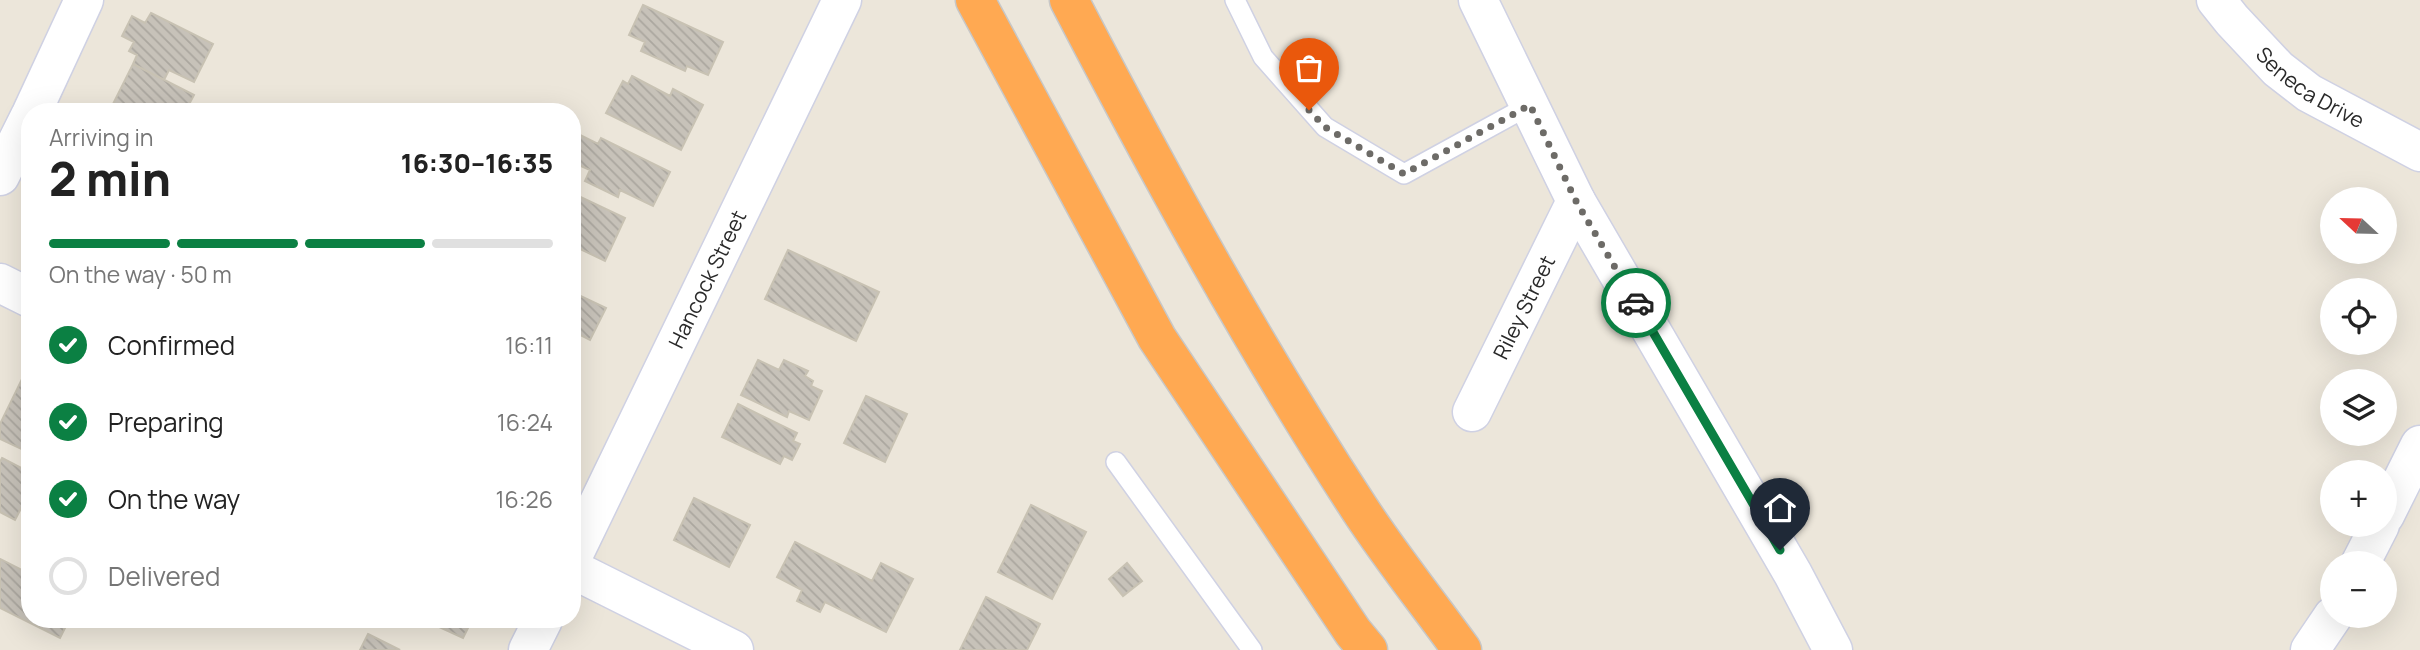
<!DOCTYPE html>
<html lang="en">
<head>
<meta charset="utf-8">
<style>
  body { margin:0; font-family:Manrope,sans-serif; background:#f6f6f6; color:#222; height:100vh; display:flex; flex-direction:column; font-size:26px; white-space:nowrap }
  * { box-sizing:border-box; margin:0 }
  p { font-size:23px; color:#767676 }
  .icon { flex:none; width:38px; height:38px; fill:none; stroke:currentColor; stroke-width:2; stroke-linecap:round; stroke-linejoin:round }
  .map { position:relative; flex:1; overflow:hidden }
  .details { position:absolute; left:21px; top:103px; width:560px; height:525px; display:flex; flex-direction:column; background:#fff; border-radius:28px; box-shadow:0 7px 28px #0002 }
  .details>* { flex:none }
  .needle { width:46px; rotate:292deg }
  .controls { position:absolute; left:2320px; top:187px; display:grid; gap:14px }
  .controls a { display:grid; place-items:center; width:77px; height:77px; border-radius:50%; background:#fff; box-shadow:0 7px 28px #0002; font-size:35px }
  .pin { position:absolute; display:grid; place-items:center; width:60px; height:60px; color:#fff; margin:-72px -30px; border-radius:50% 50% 50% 0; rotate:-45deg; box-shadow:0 0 7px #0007 }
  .pin .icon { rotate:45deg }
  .courier { position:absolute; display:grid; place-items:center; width:70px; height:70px; margin:-35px; border:5px solid #0b8043; border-radius:50%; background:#fff; color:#222; box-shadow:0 2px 9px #0007 }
  .head em { font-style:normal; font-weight:800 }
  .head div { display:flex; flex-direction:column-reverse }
  .head { display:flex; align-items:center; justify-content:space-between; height:119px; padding:0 28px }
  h1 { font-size:46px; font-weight:800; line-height:52px }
  .bar { display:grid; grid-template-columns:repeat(4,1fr); gap:10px 7px; align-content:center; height:84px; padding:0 28px }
  .bar i { height:9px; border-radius:5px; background:#e0e0e0 }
  .bar .on { background:#0b8043 }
  .bar p { grid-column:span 4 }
  ol { padding:0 28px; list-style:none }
  li { display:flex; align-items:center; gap:21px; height:77px }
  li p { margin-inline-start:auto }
  li .icon { padding:7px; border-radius:50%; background:#0b8043; color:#fff; stroke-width:4 }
  li:last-child { color:#767676 }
  li i { width:38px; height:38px; border:4px solid #e0e0e0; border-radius:50% }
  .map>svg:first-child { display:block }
</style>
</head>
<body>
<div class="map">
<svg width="2420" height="650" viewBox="0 0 2420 650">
  <defs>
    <pattern id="building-back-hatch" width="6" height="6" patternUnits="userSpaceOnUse" patternTransform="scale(1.75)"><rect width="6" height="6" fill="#c7c2b9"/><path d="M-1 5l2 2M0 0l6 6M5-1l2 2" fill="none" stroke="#aba79f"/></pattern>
  </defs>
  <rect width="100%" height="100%" fill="#ece6da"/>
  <path fill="url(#building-back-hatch)" stroke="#c8c2b3" stroke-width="2" d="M 643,5 L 723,42 L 708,75 L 687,66 L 685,71 L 641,51 L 645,42 L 629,35 Z
    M 151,13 L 213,44 L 194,82 L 169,70 L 164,80 L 133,64 L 137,55 L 129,51 L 134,42 L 122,36 L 132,16 L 145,23 Z
    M 133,64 L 194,95 L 185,112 L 130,112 L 113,104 Z
    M 632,76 L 670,96 L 673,89 L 703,105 L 681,150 L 606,113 L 623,81 L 628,84 Z
    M 576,133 L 598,144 L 601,138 L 670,172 L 653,206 L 620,190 L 618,197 L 585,181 L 590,170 L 572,162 L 572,141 Z
    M 572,193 L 625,218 L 605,261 L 572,245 Z
    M 788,250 L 879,292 L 856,341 L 765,299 Z
    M 572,292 L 606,308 L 590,340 L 572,331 Z
    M 758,360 L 779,370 L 784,360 L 808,371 L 805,376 L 813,381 L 811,386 L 822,391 L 809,420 L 789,411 L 787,417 L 741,395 Z
    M 22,379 L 30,383 L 30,453 L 0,439 L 0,424 Z
    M 866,396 L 907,414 L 885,462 L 844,443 Z
    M 738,404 L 797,433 L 793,441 L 800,444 L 792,460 L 784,456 L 780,464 L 722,437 Z
    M 2,458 L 29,472 L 23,484 L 30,488 L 30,491 L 15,520 L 0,512 L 0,462 Z
    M 694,498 L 750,525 L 729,567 L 674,540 Z
    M 1031,505 L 1086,532 L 1052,599 L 998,572 Z
    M 795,542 L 872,581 L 881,563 L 913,579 L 886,632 L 825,602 L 820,612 L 797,601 L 802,590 L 777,577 Z
    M 0,559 L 30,574 L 30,620 L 69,620 L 60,638 L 0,608 Z
    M 1127,563 L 1142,581 L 1123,596 L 1109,579 Z
    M 986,597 L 1040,624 L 1027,650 L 960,650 Z
    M 424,620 L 472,620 L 463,638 Z
    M 368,634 L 400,650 L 360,650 Z"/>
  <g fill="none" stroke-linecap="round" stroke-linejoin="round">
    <defs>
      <path id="lane" d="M 1235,0 L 1263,57 L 1325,127 L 1404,174 L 1530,105
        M 1116,462 L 1252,650"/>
      <g id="street">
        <path id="s1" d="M 2216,0 L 2232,20 L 2278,69 L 2309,93 L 2420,152"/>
        <path d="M 32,112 L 84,0"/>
        <path d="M 0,176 L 30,116"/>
        <path id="s2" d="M 1472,412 L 1576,201"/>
        <path d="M 2385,515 L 2420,445"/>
        <path id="s3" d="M 572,558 L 842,0"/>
        <path d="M 2360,564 L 2380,525"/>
        <path d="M 528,650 L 543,620"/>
        <path d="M 2310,650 L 2333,616"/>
      </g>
      <path id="secondary" d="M 1478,0 L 1576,201 L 1793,574 L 1833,650
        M 0,283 L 30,298
        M 572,569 L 734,650"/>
      <path id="highway" d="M 975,0 L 1157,338 L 1353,632 L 1368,650
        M 1069,0 C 1159,173 1252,344 1359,508 C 1391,557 1428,603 1462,650"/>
    </defs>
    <use href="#lane" stroke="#cfd1e3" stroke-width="22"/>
    <use href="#street" stroke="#cfd1e3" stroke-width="41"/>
    <use href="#secondary" stroke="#cfd1e3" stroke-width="41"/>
    <use href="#highway" stroke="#c7c7c7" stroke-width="41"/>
    <use href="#lane" stroke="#fff" stroke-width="19"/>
    <use href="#street" stroke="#fff" stroke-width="38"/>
    <use href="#secondary" stroke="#fff" stroke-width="38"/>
    <use href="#highway" stroke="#ffa952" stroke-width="38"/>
  </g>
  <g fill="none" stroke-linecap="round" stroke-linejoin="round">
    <path stroke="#6d6b67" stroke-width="7" stroke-dasharray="0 12.6" d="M 1309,110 L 1325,127 L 1404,174 L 1530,105 L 1576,201 L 1636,303"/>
    <path stroke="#0b8043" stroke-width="9" d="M 1636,303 L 1780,550"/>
  </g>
  <g text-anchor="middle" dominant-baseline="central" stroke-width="5" stroke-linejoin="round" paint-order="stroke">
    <g font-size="21" fill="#292929" stroke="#fff">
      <text stroke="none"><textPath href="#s1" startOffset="130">Seneca Drive</textPath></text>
      <text stroke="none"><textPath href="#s3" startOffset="310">Hancock Street</textPath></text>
      <text stroke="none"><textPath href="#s2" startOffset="117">Riley Street</textPath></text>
    </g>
  </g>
</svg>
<div class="controls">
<a><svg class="needle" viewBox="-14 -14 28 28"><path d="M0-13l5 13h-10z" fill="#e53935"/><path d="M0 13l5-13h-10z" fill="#767676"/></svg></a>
<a><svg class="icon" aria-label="locate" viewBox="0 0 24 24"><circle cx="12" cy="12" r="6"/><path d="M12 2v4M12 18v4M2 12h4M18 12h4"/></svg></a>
<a><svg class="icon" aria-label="layers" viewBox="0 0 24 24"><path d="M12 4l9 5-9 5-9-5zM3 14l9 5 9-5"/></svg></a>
<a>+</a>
<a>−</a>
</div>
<div class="pin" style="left:1309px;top:110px;background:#ea580c"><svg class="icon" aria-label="bag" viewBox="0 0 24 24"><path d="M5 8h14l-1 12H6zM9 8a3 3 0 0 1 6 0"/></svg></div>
<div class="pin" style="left:1780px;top:550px;background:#1f2937"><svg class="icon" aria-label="home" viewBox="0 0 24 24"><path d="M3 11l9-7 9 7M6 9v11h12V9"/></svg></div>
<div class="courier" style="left:1636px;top:303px"><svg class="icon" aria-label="car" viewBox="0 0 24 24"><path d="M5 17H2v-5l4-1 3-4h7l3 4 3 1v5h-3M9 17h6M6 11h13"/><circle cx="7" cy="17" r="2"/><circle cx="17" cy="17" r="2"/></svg></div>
<section class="details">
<div class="head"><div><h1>2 min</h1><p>Arriving in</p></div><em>16:30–16:35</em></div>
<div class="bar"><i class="on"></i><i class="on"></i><i class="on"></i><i></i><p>On the way · 50 m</p></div>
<ol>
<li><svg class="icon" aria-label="check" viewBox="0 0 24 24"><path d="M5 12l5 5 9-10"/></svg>Confirmed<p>16:11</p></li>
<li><svg class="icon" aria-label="check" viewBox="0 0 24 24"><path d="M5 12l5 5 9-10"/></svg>Preparing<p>16:24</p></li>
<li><svg class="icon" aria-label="check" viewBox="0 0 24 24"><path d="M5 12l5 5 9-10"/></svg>On the way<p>16:26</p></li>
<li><i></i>Delivered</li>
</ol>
</section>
</div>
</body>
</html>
